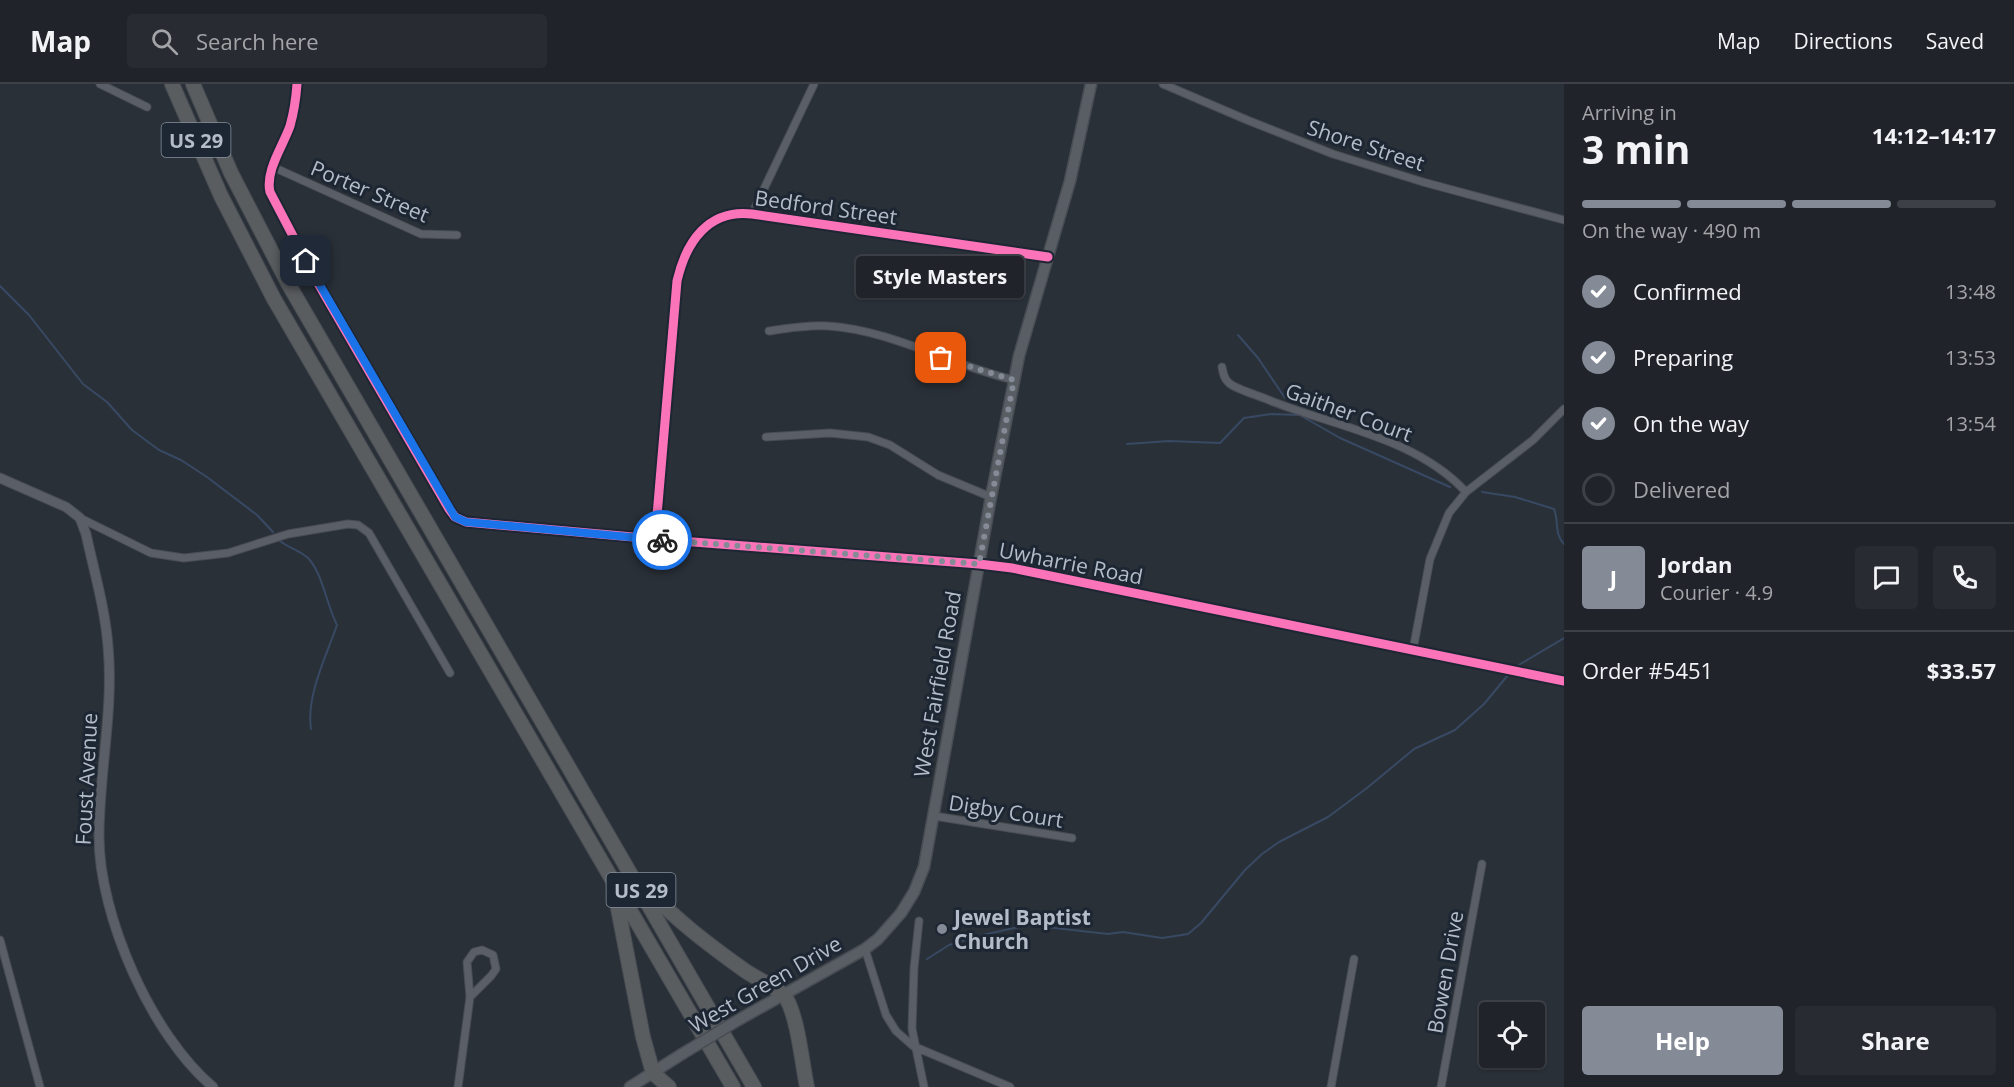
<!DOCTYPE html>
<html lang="en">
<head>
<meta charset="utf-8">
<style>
  body { margin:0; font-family:"Open Sans",sans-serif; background:#282c32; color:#f1f3f6; height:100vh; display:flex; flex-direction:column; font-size:22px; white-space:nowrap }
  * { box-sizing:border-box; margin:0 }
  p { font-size:20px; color:#a2a4a8 }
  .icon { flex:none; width:33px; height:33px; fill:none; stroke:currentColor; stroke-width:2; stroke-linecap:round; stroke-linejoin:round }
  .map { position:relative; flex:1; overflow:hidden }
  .panel { display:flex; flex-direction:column; background:#20242a; width:450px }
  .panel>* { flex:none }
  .buttons { position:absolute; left:1479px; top:918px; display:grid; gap:12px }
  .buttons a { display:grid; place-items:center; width:66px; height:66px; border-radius:6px; background:#20242a; box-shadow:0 2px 4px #0004,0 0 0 2px #3d4147; font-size:30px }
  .pin { position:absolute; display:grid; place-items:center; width:51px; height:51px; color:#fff; margin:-26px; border-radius:12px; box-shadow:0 3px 9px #0006 }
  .courier { position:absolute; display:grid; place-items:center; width:60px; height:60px; margin:-30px; border:4px solid #1a73e8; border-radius:50%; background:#fff; color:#222; box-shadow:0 2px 8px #0007 }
  .bubble { position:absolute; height:42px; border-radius:6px; background:#20242a; box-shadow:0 2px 4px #0004,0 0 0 2px #3d4147; font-size:20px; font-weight:700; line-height:42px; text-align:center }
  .summary em { font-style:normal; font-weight:700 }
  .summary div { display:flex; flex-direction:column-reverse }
  .summary { display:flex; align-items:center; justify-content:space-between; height:102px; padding:0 18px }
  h1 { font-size:39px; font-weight:700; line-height:45px }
  .bar { display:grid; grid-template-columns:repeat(4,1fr); gap:9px 6px; align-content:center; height:72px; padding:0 18px }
  .bar i { height:8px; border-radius:4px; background:#3d4147 }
  .bar .active { background:#848b96 }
  .bar p { grid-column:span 4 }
  .line { display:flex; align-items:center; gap:15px; padding:0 18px; border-top:2px solid #3d4147 }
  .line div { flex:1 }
  .round { display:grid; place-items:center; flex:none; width:63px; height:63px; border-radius:6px; background:#282c32 }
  ol { padding:0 18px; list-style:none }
  li { display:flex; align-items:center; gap:18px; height:66px }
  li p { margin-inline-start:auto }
  li .icon { padding:6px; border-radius:50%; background:#848b96; color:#fff; stroke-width:4 }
  li:last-child { color:#a2a4a8 }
  li i { width:33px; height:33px; border:3px solid #3d4147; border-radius:50% }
  .primary-button { display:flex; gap:12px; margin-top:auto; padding:12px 18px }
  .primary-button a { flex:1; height:69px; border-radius:6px; background:#848b96; color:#fff; font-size:24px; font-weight:700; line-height:69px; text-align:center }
  .primary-button a+a { background:#282c32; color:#f1f3f6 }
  header { display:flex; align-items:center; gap:36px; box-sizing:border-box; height:84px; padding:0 30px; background:#20242a; border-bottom:2px solid #3d4147 }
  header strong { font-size:28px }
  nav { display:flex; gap:33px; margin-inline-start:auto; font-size:21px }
  .search { width:420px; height:54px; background:#282c32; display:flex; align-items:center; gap:15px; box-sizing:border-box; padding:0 21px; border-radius:6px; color:#a2a4a8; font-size:22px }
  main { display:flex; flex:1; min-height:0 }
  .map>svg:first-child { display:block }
</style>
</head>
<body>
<header>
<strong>Map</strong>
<div class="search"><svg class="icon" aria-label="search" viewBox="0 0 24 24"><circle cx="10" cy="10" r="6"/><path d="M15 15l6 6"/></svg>Search here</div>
<nav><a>Map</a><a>Directions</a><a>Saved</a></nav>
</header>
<main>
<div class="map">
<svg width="1564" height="1003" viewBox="0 0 1564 1003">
  <rect width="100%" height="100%" fill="#2a3038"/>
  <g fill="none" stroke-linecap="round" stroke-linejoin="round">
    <path stroke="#384963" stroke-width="2" d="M 0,202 L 29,231 L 83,300 L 107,318 L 132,346 L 159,366 L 181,376 L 207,393 L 257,431 L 273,448
      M 1238,251 L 1258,274 L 1285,314
      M 1298,330 L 1340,354 L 1450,403
      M 1127,360 L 1169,357 L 1220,359 L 1244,334 L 1271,330 L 1298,331
      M 1482,408 L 1515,413 L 1554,425 C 1559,437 1554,450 1564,460
      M 280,457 C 289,464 301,467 309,475 C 323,491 327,522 337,541 C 326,573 306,612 311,645
      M 1517,582 L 1564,554
      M 927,875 L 949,861 L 982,851 L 1028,841 L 1108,850 L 1123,848 L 1162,854 L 1188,850 L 1201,839 L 1245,786 L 1262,770 L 1279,758 L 1328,733 L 1367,704 L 1414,665 L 1455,646 L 1484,620 L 1508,591"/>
    <defs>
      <path id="minor" d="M 100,0 L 147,23
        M 297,0 C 296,14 294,28 290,42 C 283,62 265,87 270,108 L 316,196 L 449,425 L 455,433 L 466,438 L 655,455 L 979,480 L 1012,484 L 1564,597
        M 1163,0 L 1247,36 L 1333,70 L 1423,98 L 1564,136
        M 273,83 L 421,150 L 457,151
        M 752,130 L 814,0
        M 769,247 C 789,244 808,241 828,242 C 892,246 952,282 1014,296
        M 1222,283 C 1223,289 1224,295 1229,299 C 1237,306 1261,312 1271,317 C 1337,343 1416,354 1466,408
        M 766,353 L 830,349 L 868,353 L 890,361 L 938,391 L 991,413
        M 80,434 L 151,469 L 184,474 L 228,469 L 288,450 L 348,440 L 358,441 L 369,449 L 450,589
        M 655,455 L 677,197 C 686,158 708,125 752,130 L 1048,173
        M 1413,566 L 1430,475 L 1449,429 L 1466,408 L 1533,356 L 1564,325
        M 934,732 L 1072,754
        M 919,837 L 914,884 L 912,945 L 924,1003
        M 0,856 L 40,1003
        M 865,865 L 886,931 L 896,947 L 913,962 L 1010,1003
        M 458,1003 L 470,913 L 467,878 L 474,868 L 482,866 L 493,871 L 496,885 L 491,892 L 470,913
        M 1331,1003 L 1354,875
        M 1441,1003 L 1482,780"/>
      <path id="tertiary" d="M 0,394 L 66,423 L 80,434 L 86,450 C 94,487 105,524 108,562 C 114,625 99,689 99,752 C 99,833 152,952 213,1003"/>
      <path id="secondary" d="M 740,935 L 865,865 L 878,855 L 901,829 L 914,808 L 924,783 L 991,413 L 1019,272 L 1070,97 L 1091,0
        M 630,1003 L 682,970"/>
      <path id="motorway" d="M 172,0 L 221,112 L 274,215 L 733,1003
        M 193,0 L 231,89 L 289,201 L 754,1003
        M 614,804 L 643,953 L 653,989 L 669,1003
        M 646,804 C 676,836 709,861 744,886 C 755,894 780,905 786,914 C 798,934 802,979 807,1003"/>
    </defs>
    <use href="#minor" stroke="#484c53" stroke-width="9"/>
    <use href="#tertiary" stroke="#484c53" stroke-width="11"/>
    <use href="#secondary" stroke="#484c53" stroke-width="13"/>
    <use href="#motorway" stroke="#474c53" stroke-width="16"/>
    <use href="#minor" stroke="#5a5e66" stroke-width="7"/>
    <use href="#tertiary" stroke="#5a5e66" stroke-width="9"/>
    <use href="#secondary" stroke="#595d64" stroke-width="10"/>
    <use href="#motorway" stroke="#5a5d60" stroke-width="14"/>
    <defs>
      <path id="secondary-bridge" d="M 682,970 L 740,935"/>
    </defs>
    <use href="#secondary-bridge" stroke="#484c53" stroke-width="13" stroke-linecap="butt"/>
    <use href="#secondary-bridge" stroke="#595d64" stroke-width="10"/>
    <defs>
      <path id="cycleway" d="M 297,0 C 296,14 294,28 290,42 C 283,62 265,87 270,108 L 316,196 L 449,425 L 455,433 L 466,438 L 655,455 L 979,480 L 1012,484 L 1564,597
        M 655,455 L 677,197 C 686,158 708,125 752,130 L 1048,173"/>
    </defs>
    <use href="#cycleway" stroke="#1d2633" stroke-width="13"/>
    <use href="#cycleway" stroke="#fb73b8" stroke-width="9"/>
  </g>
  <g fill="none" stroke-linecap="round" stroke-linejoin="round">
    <path stroke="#848b96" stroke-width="6" stroke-dasharray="0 10.8" d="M 662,456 L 979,480 L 1014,296 L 941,274"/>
    <path stroke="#1a73e8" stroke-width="8" d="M 306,177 L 455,433 L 466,438 L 662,456"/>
  </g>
  <circle fill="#848b96" stroke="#1d2633" stroke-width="2" cx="942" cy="845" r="6"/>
  <g text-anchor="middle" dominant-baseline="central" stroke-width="6" stroke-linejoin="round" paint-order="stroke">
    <g fill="#1d2633" stroke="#878f9c" stroke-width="1.5">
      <rect x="161.5" y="39" width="69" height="34" rx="4.5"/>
      <rect x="606.5" y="789" width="69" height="34" rx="4.5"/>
    </g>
    <g font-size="20" font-weight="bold" fill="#b4bcc9">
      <text x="196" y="56">US 29</text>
      <text x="641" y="806">US 29</text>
    </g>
    <g font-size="21" fill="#b4bcc9" stroke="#1d2633">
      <text transform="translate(1366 61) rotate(18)">Shore Street</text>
      <text transform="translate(370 107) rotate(23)">Porter Street</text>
      <text transform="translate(826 123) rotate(8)">Bedford Street</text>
      <text transform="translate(1349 328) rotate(20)">Gaither Court</text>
      <text transform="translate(1071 479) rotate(11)">Uwharrie Road</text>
      <text transform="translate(937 600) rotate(-80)">West Fairfield Road</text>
      <text transform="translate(86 695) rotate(-87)">Foust Avenue</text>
      <text transform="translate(1006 727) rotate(9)">Digby Court</text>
      <text transform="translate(1445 888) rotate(-80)">Bowen Drive</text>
      <text transform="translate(765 900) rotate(-30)">West Green Drive</text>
    </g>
    <g font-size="21" font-weight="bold" fill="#b4bcc9" stroke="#1d2633" text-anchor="start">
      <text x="954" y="833">Jewel Baptist<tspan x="954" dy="24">Church</tspan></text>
    </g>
  </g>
</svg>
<div class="buttons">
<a><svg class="icon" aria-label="locate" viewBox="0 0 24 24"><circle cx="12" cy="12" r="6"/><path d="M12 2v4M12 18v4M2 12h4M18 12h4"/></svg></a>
</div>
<div class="pin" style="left:941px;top:274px;background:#ea580c"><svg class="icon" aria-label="bag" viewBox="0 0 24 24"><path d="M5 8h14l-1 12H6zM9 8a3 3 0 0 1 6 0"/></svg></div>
<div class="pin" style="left:306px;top:177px;background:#1f2937"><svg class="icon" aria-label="home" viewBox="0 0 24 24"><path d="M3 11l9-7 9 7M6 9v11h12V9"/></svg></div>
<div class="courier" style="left:662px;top:456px"><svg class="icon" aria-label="bike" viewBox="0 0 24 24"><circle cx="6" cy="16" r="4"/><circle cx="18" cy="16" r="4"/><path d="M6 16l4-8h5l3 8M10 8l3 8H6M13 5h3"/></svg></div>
<div class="bubble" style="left:856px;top:172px;width:168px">Style Masters</div>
</div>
<section class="panel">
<div class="summary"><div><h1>3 min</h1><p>Arriving in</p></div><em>14:12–14:17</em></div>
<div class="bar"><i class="active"></i><i class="active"></i><i class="active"></i><i></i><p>On the way · 490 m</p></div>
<ol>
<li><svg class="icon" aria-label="check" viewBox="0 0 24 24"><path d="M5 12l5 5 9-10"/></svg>Confirmed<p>13:48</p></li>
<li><svg class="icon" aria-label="check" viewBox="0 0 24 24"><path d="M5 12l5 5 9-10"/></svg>Preparing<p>13:53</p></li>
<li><svg class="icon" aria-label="check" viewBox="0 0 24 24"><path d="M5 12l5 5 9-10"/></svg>On the way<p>13:54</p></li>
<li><i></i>Delivered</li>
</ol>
<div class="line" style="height:108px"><b class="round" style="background:#848b96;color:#fff">J</b><div><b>Jordan</b><p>Courier · 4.9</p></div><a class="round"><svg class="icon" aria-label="chat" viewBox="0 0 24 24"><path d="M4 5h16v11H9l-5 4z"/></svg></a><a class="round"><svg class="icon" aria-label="phone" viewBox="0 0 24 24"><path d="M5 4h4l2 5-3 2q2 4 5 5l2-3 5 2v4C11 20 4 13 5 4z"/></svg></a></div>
<div class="line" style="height:78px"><div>Order #5451</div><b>$33.57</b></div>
<div class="primary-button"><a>Help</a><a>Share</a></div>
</section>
</main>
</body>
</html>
